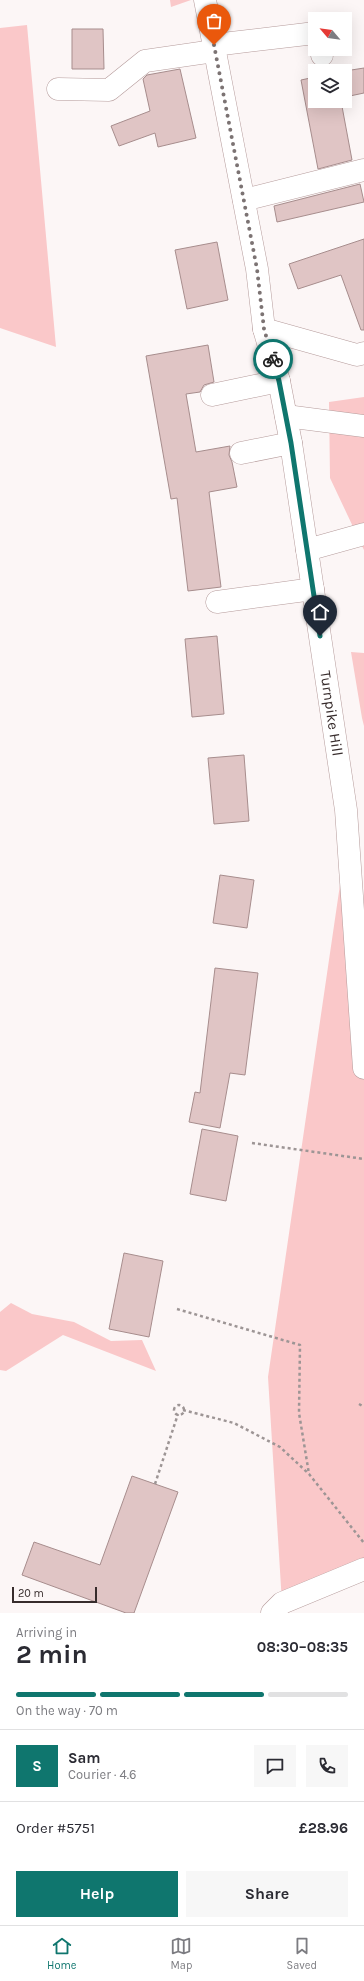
<!DOCTYPE html>
<html lang="en">
<head>
<meta charset="utf-8">
<style>
  body { margin:0; font-family:Karla,sans-serif; background:#f7f7f7; color:#2b2b33; height:100vh; display:flex; flex-direction:column; font-size:15px; white-space:nowrap }
  * { box-sizing:border-box; margin:0 }
  p { font-size:13px; color:#7c7c81 }
  .icon { flex:none; width:22px; height:22px; fill:none; stroke:currentColor; stroke-width:2; stroke-linecap:round; stroke-linejoin:round }
  .map { position:relative; height:1613px; overflow:hidden }
  .drawer { display:flex; flex-direction:column; background:#fff; flex:1 }
  .drawer>* { flex:none }
  .needle { width:26px; rotate:299deg }
  .buttons { position:absolute; left:308px; top:12px; display:grid; gap:8px }
  .buttons a { display:grid; place-items:center; width:44px; height:44px; border-radius:0px; background:#fff; box-shadow:0 4px 16px #0002; font-size:20px }
  .scale { position:absolute; left:12px; bottom:10px; width:85px; box-sizing:border-box; padding-left:4px; border:2px solid #372c2c; border-top:0; font-size:11px; line-height:14px; white-space:nowrap; color:#372c2c; -webkit-text-stroke:3px #fcf6f6; paint-order:stroke }
  .pin { position:absolute; display:grid; place-items:center; width:34px; height:34px; color:#fff; margin:-41px -17px; border-radius:50% 50% 50% 0; rotate:-45deg; box-shadow:0 0 4px #0007 }
  .pin .icon { rotate:45deg }
  .courier { position:absolute; display:grid; place-items:center; width:40px; height:40px; margin:-20px; border:3px solid #0f766e; border-radius:50%; background:#fff; color:#222; box-shadow:0 1px 5px #0007 }
  .overview em { font-style:normal; font-weight:700 }
  .overview div { display:flex; flex-direction:column-reverse }
  .overview { display:flex; align-items:center; justify-content:space-between; height:68px; padding:0 16px }
  h1 { font-size:26px; font-weight:700; line-height:30px }
  .bar { display:grid; grid-template-columns:repeat(4,1fr); gap:6px 4px; align-content:center; height:48px; padding:0 16px }
  .bar i { height:5px; border-radius:3px; background:#e1e1e2 }
  .bar .current { background:#0f766e }
  .bar p { grid-column:span 4 }
  .line { display:flex; align-items:center; gap:10px; padding:0 16px; border-top:1px solid #e1e1e2 }
  .line div { flex:1 }
  .round { display:grid; place-items:center; flex:none; width:42px; height:42px; border-radius:0px; background:#f7f7f7 }
  .primary-button { display:flex; gap:8px; margin-top:auto; padding:8px 16px }
  .primary-button a { flex:1; height:46px; border-radius:0px; background:#0f766e; color:#fff; font-size:16px; font-weight:700; line-height:46px; text-align:center }
  .primary-button a+a { background:#f7f7f7; color:#2b2b33 }
  .tabs { display:flex; justify-content:space-around; align-items:center; height:56px; border-top:1px solid #e1e1e2; background:#fff; font-size:11px; color:#7c7c81 }
  .tabs a { display:grid; justify-items:center; gap:2px }
  .tabs .current { color:#0f766e }
  .map>svg:first-child { display:block }
</style>
</head>
<body>
<div class="map">
<svg width="364" height="1613" viewBox="0 0 364 1613">
  <rect width="100%" height="100%" fill="#fcf6f6"/>
  <path fill="#fac8c9" d="M 170,0 L 191,0 L 171,7 Z
    M 27,25 L 56,347 L 0,328 L 0,28 Z
    M 364,397 L 364,550 L 330,478 L 329,402 Z
    M 351,652 L 364,653 L 364,726 L 362,718 Z
    M 342,871 L 364,970 L 364,1569 L 282,1603 L 268,1377 Z
    M 11,1303 L 32,1314 L 74,1322 L 111,1341 L 142,1340 L 156,1371 L 63,1335 L 6,1371 L 0,1370 L 0,1312 Z"/>
  <path fill="#e0c5c5" stroke="#a78d8d" d="M 72,29 L 103,29 L 104,69 L 72,69 Z
    M 364,68 L 364,93 L 345,97 L 345,71 Z
    M 180,69 L 196,138 L 158,147 L 155,133 L 119,146 L 111,126 L 150,111 L 143,79 L 147,75 Z
    M 315,77 L 315,101 L 341,101 L 352,160 L 318,169 L 301,80 Z
    M 360,184 L 364,202 L 277,222 L 274,206 Z
    M 364,239 L 364,330 L 361,330 L 341,275 L 298,289 L 289,264 Z
    M 217,242 L 228,300 L 187,309 L 175,250 Z
    M 208,345 L 214,382 L 204,385 L 200,392 L 186,394 L 196,452 L 230,446 L 229,455 L 232,462 L 237,487 L 209,492 L 221,587 L 188,591 L 177,498 L 171,499 L 146,356 Z
    M 217,636 L 224,714 L 192,717 L 185,639 Z
    M 244,755 L 249,821 L 214,824 L 208,758 Z
    M 220,875 L 254,880 L 247,928 L 213,923 Z
    M 215,968 L 258,973 L 245,1075 L 230,1073 L 220,1128 L 189,1122 L 195,1092 L 200,1093 Z
    M 202,1129 L 238,1136 L 226,1201 L 190,1194 Z
    M 124,1253 L 163,1261 L 149,1337 L 109,1329 Z
    M 132,1476 L 178,1492 L 134,1613 L 126,1613 L 22,1575 L 34,1542 L 100,1565 Z"/>
  <g fill="none" stroke-linecap="round" stroke-linejoin="round">
    <defs>
      <g id="minor">
        <path id="s1" d="M 205,0 L 257,269 L 264,329 L 279,381 L 291,443 L 307,550 L 346,810 L 364,1068"/>
        <path d="M 214,45 L 315,33"/>
        <path d="M 321,49 L 322,55"/>
        <path d="M 58,89 L 109,90 L 145,61 L 214,51"/>
        <path d="M 244,200 L 364,170"/>
        <path d="M 264,329 L 357,355 L 364,353"/>
        <path d="M 212,395 L 279,381"/>
        <path d="M 286,416 L 364,426"/>
        <path d="M 241,453 L 291,443"/>
        <path d="M 307,550 L 364,534"/>
        <path d="M 217,602 L 313,589"/>
        <path d="M 272,1613 L 282,1603 L 364,1569"/>
      </g>
    </defs>
    <use href="#minor" stroke="#b59b9b" stroke-width="23"/>
    <path stroke="#9d9595" stroke-width="2.5" stroke-dasharray="3 3" stroke-linecap="butt" d="M 252,1143 L 364,1159
      M 177,1309 L 300,1345 L 299,1413 L 309,1474
      M 359,1404 L 364,1407
      M174 1410a5 5 0 1 1 10 0a5 5 0 1 1-10 0Z
      M 183,1410 L 234,1423 L 280,1447 L 309,1474 L 364,1543
      M 155,1484 L 178,1414"/>
    <use href="#minor" stroke="#fff" stroke-width="22"/>
  </g>
  <g fill="none" stroke-linecap="round" stroke-linejoin="round">
    <path stroke="#7c7373" stroke-width="4" stroke-dasharray="0 7.2" d="M 214,45 L 257,269 L 264,329 L 273,359"/>
    <path stroke="#0f766e" stroke-width="5" d="M 273,359 L 279,381 L 291,443 L 320,636"/>
  </g>
  <g text-anchor="middle" dominant-baseline="central" stroke-width="3" stroke-linejoin="round" paint-order="stroke">
    <g font-size="15" fill="#372c2c" stroke="#fcf6f6">
      <text stroke="none"><textPath href="#s1" startOffset="725">Turnpike Hill</textPath></text>
    </g>
  </g>
</svg>
<div class="buttons">
<a><svg class="needle" viewBox="-14 -14 28 28"><path d="M0-13l5 13h-10z" fill="#e53935"/><path d="M0 13l5-13h-10z" fill="#7c7c81"/></svg></a>
<a><svg class="icon" aria-label="layers" viewBox="0 0 24 24"><path d="M12 4l9 5-9 5-9-5zM3 14l9 5 9-5"/></svg></a>
</div>
<div class="scale">20 m</div>
<div class="pin" style="left:214px;top:45px;background:#ea580c"><svg class="icon" aria-label="bag" viewBox="0 0 24 24"><path d="M5 8h14l-1 12H6zM9 8a3 3 0 0 1 6 0"/></svg></div>
<div class="pin" style="left:320px;top:636px;background:#1f2937"><svg class="icon" aria-label="home" viewBox="0 0 24 24"><path d="M3 11l9-7 9 7M6 9v11h12V9"/></svg></div>
<div class="courier" style="left:273px;top:359px"><svg class="icon" aria-label="bike" viewBox="0 0 24 24"><circle cx="6" cy="16" r="4"/><circle cx="18" cy="16" r="4"/><path d="M6 16l4-8h5l3 8M10 8l3 8H6M13 5h3"/></svg></div>
</div>
<section class="drawer">
<div class="overview"><div><h1>2 min</h1><p>Arriving in</p></div><em>08:30–08:35</em></div>
<div class="bar"><i class="current"></i><i class="current"></i><i class="current"></i><i></i><p>On the way · 70 m</p></div>
<div class="line" style="height:72px"><b class="round" style="background:#0f766e;color:#fff">S</b><div><b>Sam</b><p>Courier · 4.6</p></div><a class="round"><svg class="icon" aria-label="chat" viewBox="0 0 24 24"><path d="M4 5h16v11H9l-5 4z"/></svg></a><a class="round"><svg class="icon" aria-label="phone" viewBox="0 0 24 24"><path d="M5 4h4l2 5-3 2q2 4 5 5l2-3 5 2v4C11 20 4 13 5 4z"/></svg></a></div>
<div class="line" style="height:52px"><div>Order #5751</div><b>£28.96</b></div>
<div class="primary-button"><a>Help</a><a>Share</a></div>
</section>
<nav class="tabs">
<a class="current"><svg class="icon" aria-label="home" viewBox="0 0 24 24"><path d="M3 11l9-7 9 7M6 9v11h12V9"/></svg>Home</a>
<a><svg class="icon" aria-label="map" viewBox="0 0 24 24"><path d="M3 6l6-2 6 2 6-2v14l-6 2-6-2-6 2zM9 4v14M15 6v14"/></svg>Map</a>
<a><svg class="icon" aria-label="saved" viewBox="0 0 24 24"><path d="M7 4h10v16l-5-4-5 4z"/></svg>Saved</a>
</nav>
</body>
</html>
